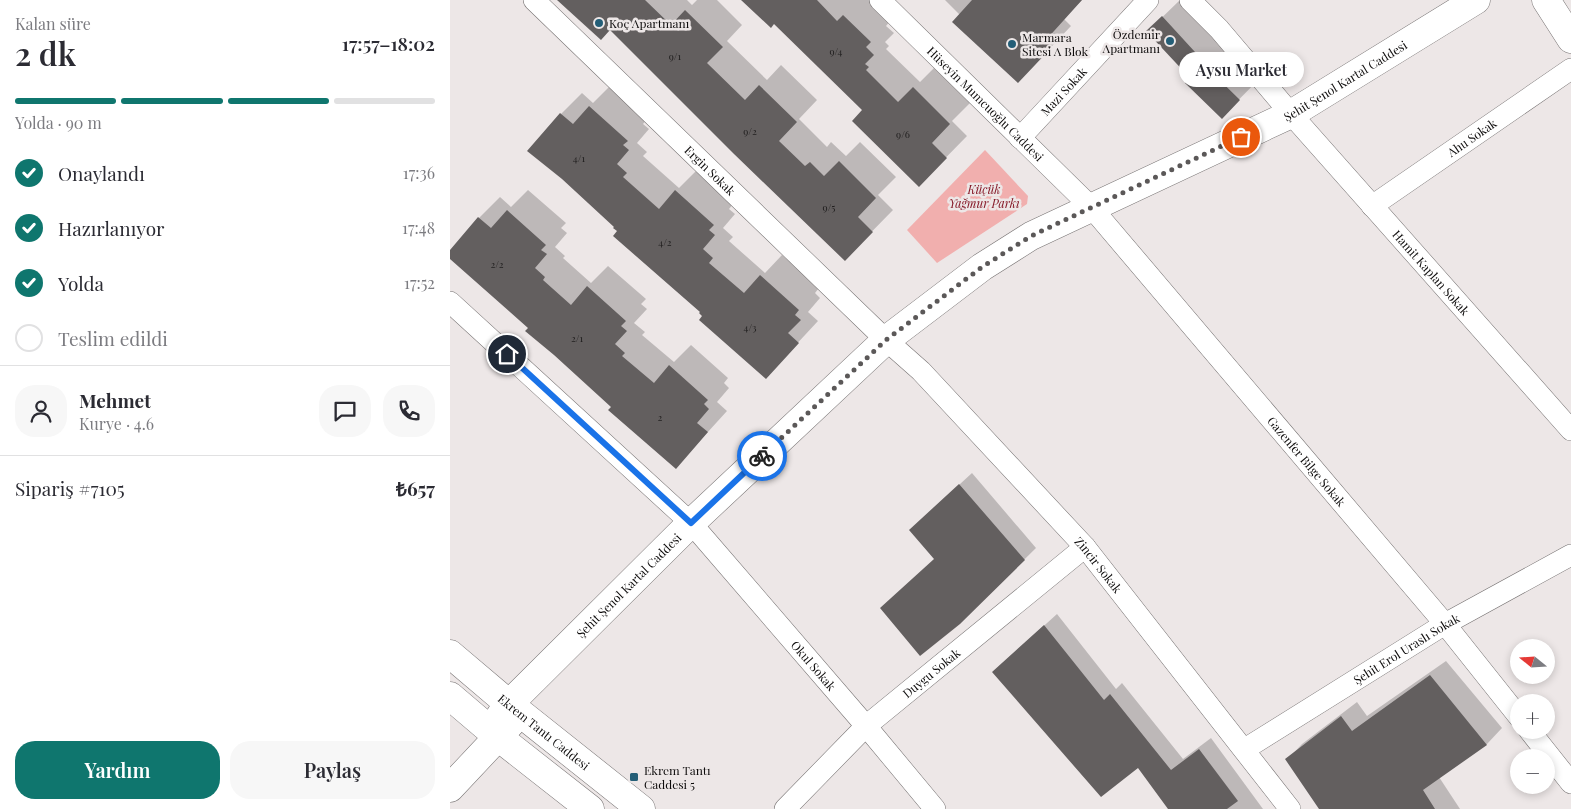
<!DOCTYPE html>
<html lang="tr">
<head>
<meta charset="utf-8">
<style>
  body { margin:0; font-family:"Playfair Display",serif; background:#f7f7f7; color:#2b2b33; height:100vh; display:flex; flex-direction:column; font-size:19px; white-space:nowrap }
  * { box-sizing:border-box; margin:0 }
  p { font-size:16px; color:#7c7c81 }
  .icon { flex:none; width:28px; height:28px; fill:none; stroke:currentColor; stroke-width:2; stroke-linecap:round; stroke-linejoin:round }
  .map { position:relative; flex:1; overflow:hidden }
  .drawer { display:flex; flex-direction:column; background:#fff; width:450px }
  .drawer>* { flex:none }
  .needle { width:32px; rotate:288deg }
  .controls { position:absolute; left:1060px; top:639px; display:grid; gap:10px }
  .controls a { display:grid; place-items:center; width:45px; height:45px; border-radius:50%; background:#fff; box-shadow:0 2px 8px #0003; font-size:25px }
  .pin { position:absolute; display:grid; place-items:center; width:42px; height:42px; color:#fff; margin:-21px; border:2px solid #fff; border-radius:50%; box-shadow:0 1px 5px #0007 }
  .courier { position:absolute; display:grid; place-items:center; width:50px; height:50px; margin:-25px; border:4px solid #1a73e8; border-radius:50%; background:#fff; color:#222; box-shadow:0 1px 6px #0007 }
  .bubble { position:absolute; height:35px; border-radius:18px; background:#fff; box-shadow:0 2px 8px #0003; font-size:16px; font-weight:600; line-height:35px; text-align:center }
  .headline em { font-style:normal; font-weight:600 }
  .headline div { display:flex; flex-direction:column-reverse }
  .headline { display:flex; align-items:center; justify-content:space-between; height:85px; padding:0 15px }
  h1 { font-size:32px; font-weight:600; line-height:38px }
  .bar { display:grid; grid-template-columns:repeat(4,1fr); gap:8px 5px; align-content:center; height:60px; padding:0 15px }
  .bar i { height:6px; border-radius:4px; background:#e1e1e2 }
  .bar .selected { background:#0f766e }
  .bar p { grid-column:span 4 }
  .line { display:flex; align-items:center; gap:12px; padding:0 15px; border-top:1px solid #e1e1e2 }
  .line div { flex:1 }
  .round { display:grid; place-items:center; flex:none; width:52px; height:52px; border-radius:20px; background:#f7f7f7 }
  ol { padding:0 15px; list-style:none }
  li { display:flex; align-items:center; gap:15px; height:55px }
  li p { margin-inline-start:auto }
  li .icon { padding:5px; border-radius:50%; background:#0f766e; color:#fff; stroke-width:4 }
  li:last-child { color:#7c7c81 }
  li i { width:28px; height:28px; border:2px solid #e1e1e2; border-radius:50% }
  .action { display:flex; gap:10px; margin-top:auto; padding:10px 15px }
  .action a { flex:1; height:58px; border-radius:20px; background:#0f766e; color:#fff; font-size:20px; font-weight:600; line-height:58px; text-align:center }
  .action a+a { background:#f7f7f7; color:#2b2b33 }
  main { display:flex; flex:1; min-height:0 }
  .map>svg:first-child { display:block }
</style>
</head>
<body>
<main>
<section class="drawer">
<div class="headline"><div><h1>2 dk</h1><p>Kalan süre</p></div><em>17:57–18:02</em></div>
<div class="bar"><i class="selected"></i><i class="selected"></i><i class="selected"></i><i></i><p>Yolda · 90 m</p></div>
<ol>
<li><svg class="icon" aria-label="check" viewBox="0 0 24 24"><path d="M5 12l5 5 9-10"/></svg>Onaylandı<p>17:36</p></li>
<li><svg class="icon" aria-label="check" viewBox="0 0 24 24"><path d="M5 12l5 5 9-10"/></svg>Hazırlanıyor<p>17:48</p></li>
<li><svg class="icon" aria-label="check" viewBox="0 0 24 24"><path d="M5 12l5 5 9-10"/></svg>Yolda<p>17:52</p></li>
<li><i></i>Teslim edildi</li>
</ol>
<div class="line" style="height:90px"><a class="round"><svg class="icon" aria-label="person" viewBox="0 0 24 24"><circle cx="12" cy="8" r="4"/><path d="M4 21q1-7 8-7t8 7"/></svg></a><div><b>Mehmet</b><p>Kurye · 4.6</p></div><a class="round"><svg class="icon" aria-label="chat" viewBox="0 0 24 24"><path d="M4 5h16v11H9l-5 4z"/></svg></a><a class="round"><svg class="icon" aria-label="phone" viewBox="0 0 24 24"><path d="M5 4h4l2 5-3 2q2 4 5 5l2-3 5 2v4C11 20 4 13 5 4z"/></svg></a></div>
<div class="line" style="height:65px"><div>Sipariş #7105</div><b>₺657</b></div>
<div class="action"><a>Yardım</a><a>Paylaş</a></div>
</section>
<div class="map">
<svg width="1121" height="809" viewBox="0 0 1121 809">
  <rect width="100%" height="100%" fill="#ede7e7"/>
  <path fill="#f1afae" d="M 535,150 L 578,196 L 577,204 L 487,263 L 457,230 Z"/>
  <path fill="#0003" d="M 116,0 L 237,0 L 242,5 L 247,0 L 267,0 L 292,25 L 277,41 L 317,80 L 331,65 L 367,100 L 349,119 L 377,147 L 381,142 L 396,156 L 410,142 L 446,177 L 428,195 L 443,210 L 395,259 L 161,29 Z
    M 293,0 L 420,0 L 441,20 L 436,26 L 444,33 L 435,42 L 439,46 L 436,49 L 470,82 L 484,68 L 520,103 L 502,121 L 517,136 L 469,185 L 414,110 L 324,23 Z
    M 495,0 L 632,0 L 614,19 L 621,26 L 588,61 L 510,15 Z
    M 730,0 L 737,0 L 810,78 L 772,117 L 742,79 L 698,31 Z
    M 160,86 L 197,119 L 193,124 L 199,129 L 187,143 L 197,152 L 193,156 L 229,188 L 246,171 L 283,204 L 279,209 L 285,214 L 273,228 L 283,237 L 279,241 L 315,273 L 332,255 L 369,288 L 365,293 L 370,298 L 358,312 L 368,321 L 316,377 L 252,311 L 168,231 L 111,114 L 132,93 L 143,103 Z
    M 78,190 L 116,223 L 111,228 L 117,233 L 105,247 L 115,256 L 113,258 L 141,283 L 158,266 L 196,299 L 191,304 L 197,309 L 184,323 L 195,332 L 192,335 L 224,362 L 241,345 L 278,378 L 274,383 L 279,388 L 267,402 L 277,411 L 226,467 L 80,327 L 0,257 L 0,252 L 29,218 L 50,197 L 61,207 Z
    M 522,473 L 586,548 L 510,623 L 485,558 L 473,518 Z
    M 607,614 L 666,689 L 672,683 L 733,759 L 761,738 L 813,809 L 719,809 L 688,766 L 556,660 Z
    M 996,661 L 1052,728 L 1037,744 L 989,777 L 1010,809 L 870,809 L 837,760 L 852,744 L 907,702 L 917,716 Z"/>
  <path fill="#635f5f" d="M 107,0 L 195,0 L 221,25 L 235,10 L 273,47 L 257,63 L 295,100 L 309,85 L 347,122 L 329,141 L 355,166 L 360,162 L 374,176 L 389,161 L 426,198 L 408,217 L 423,232 L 395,261 L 284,154 L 160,30 L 151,40 Z
    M 291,0 L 367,0 L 387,21 L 393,15 L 421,42 L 416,47 L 424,55 L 415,64 L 419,67 L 416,70 L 448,102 L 463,87 L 500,124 L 482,143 L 497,158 L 469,187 L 402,121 L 412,110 L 324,24 L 321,28 Z
    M 522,0 L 632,0 L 595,41 L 602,47 L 568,83 L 502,22 Z
    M 712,16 L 745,52 L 743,54 L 790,100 L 772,119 L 735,83 L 740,78 L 696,31 Z
    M 139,106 L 178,141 L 173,145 L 179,150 L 167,164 L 177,173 L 173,177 L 209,209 L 225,190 L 264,225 L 259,230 L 265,235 L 253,249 L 263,258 L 259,263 L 294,293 L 310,275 L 349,310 L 345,315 L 351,320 L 338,333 L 349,343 L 316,379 L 249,320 L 252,316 L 249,313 L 250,312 L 163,236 L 167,231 L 163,228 L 164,227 L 112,179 L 77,151 L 110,113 L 123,124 Z
    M 57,210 L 96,245 L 91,250 L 97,254 L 85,268 L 95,277 L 93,280 L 121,305 L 137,286 L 176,321 L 171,326 L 177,331 L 165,344 L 175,353 L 172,356 L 204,383 L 219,365 L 258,400 L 254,404 L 259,409 L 247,423 L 258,432 L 226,469 L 158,410 L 161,407 L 104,355 L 75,331 L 78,328 L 0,259 L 0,250 L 28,217 L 41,228 Z
    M 509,484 L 575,560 L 510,624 L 470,656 L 430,608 L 484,559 L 459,530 Z
    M 594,625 L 654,700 L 660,694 L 721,770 L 749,749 L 788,801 L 777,809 L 718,809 L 688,768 L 651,797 L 542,672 Z
    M 980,675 L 1037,745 L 973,790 L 985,809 L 869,809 L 835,759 L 891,716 L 902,731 Z"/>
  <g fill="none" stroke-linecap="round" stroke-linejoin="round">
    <defs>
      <g id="street">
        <path id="s1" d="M 84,0 L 436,340 L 471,371 L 635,547 L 840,809"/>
        <path id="s2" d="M 430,0 L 641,207 L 995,624 L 1069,717"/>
        <path id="s3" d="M 740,0 L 769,29 L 841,114 L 1121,430"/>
        <path id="s4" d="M 570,138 L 698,0"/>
        <path id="s5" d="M 922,206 L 1121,69"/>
        <path id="s6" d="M 0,302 L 241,523 L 416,726 L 485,809"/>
        <path d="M 1079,730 L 1121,783"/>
        <path id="s7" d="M 795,749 L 995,624 L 1121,555"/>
        <path id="s8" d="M 335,809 L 416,726 L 635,547"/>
      </g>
      <g id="secondary">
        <path d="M 1096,0 L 1121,39"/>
        <path id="s9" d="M 0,654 L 59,704 L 191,809"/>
        <path d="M 0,696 L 47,736 L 140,809"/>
        <path id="s10" d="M 47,736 C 45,722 50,714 59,704 L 241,523 L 436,340 L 532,267 L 581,236 L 841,114 L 1026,0"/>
        <path d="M 0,788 L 61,723"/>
      </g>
    </defs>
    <use href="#street" stroke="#767272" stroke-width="22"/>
    <use href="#secondary" stroke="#767272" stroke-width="29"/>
    <use href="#street" stroke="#fff" stroke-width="21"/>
    <use href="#secondary" stroke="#fff" stroke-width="28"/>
  </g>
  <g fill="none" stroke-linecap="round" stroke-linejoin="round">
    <path stroke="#5b5858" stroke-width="5" stroke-dasharray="0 9" d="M 312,456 L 436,340 L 532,267 L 581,236 L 791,137"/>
    <path stroke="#1a73e8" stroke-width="6" d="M 57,354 L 241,523 L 312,456"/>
  </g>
  <g fill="#245e77" stroke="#ede7e7" stroke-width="2">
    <circle cx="149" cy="23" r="5"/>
    <circle cx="720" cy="41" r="5"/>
    <circle cx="562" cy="44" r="5"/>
    <rect x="179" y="772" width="10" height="10" rx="2.5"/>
  </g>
  <g text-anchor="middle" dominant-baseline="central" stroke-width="5" stroke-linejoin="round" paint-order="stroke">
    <g font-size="10" fill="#222020">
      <text x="386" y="51">9/4</text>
      <text x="225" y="56">9/1</text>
      <text x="300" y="131">9/2</text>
      <text x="453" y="134">9/6</text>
      <text x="129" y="158">4/1</text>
      <text x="379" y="207">9/5</text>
      <text x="215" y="242">4/2</text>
      <text x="47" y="264">2/2</text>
      <text x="300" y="327">4/3</text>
      <text x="127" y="338">2/1</text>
      <text x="210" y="417">2</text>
    </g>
    <g font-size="12" fill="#0d0b0b" stroke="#ede7e7" text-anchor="start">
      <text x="159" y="23">Koç Apartmanı</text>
      <text x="710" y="34" text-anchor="end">Özdemir<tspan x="710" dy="14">Apartmanı</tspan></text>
      <text x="572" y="37">Marmara<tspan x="572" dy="14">Sitesi A Blok</tspan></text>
      <text x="194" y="770">Ekrem Tantı<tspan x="194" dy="14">Caddesi 5</tspan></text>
    </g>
    <g font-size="12" fill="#0d0b0b" stroke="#ede7e7">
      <text stroke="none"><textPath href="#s10" startOffset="1089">Şehit Şenol Kartal Caddesi</textPath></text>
      <text stroke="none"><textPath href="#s4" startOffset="64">Mazi Sokak</textPath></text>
      <text stroke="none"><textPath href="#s2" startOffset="148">Hüseyin Mumcuoğlu Caddesi</textPath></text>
      <text stroke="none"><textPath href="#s5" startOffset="121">Ahu Sokak</textPath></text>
      <text stroke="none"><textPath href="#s1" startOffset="245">Ergin Sokak</textPath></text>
      <text stroke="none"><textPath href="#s3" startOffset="364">Hamit Kaplan Sokak</textPath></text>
      <text stroke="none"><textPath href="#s2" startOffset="629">Gazenfer Bilge Sokak</textPath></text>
      <text stroke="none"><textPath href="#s1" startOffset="799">Zincir Sokak</textPath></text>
      <text stroke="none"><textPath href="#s10" startOffset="204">Şehit Şenol Kartal Caddesi</textPath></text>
      <text stroke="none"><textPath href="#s7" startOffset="190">Şehit Erol Uraslı Sokak</textPath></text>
      <text stroke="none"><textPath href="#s6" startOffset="515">Okul Sokak</textPath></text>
      <text stroke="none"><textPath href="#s8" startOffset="200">Duygu Sokak</textPath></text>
      <text stroke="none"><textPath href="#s9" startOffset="122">Ekrem Tantı Caddesi</textPath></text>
    </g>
    <g font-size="12" font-style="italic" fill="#861928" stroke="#ede7e7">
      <text x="534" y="189">Küçük<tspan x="534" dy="14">Yağmur Parkı</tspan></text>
    </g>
  </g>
</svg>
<div class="controls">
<a><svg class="needle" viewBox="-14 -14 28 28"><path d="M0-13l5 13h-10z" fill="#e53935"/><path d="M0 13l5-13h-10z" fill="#7c7c81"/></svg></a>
<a>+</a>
<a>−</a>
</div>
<div class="pin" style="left:791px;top:137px;background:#ea580c"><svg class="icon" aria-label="bag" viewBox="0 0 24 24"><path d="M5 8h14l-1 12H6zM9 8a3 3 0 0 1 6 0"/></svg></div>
<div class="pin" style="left:57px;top:354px;background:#1f2937"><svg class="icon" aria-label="home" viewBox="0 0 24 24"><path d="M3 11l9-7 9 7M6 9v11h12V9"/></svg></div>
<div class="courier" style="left:312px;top:456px"><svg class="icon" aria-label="bike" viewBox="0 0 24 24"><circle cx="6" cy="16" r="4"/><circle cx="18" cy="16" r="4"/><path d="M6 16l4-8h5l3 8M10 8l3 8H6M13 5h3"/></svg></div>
<div class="bubble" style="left:729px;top:52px;width:125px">Aysu Market</div>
</div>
</main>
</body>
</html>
